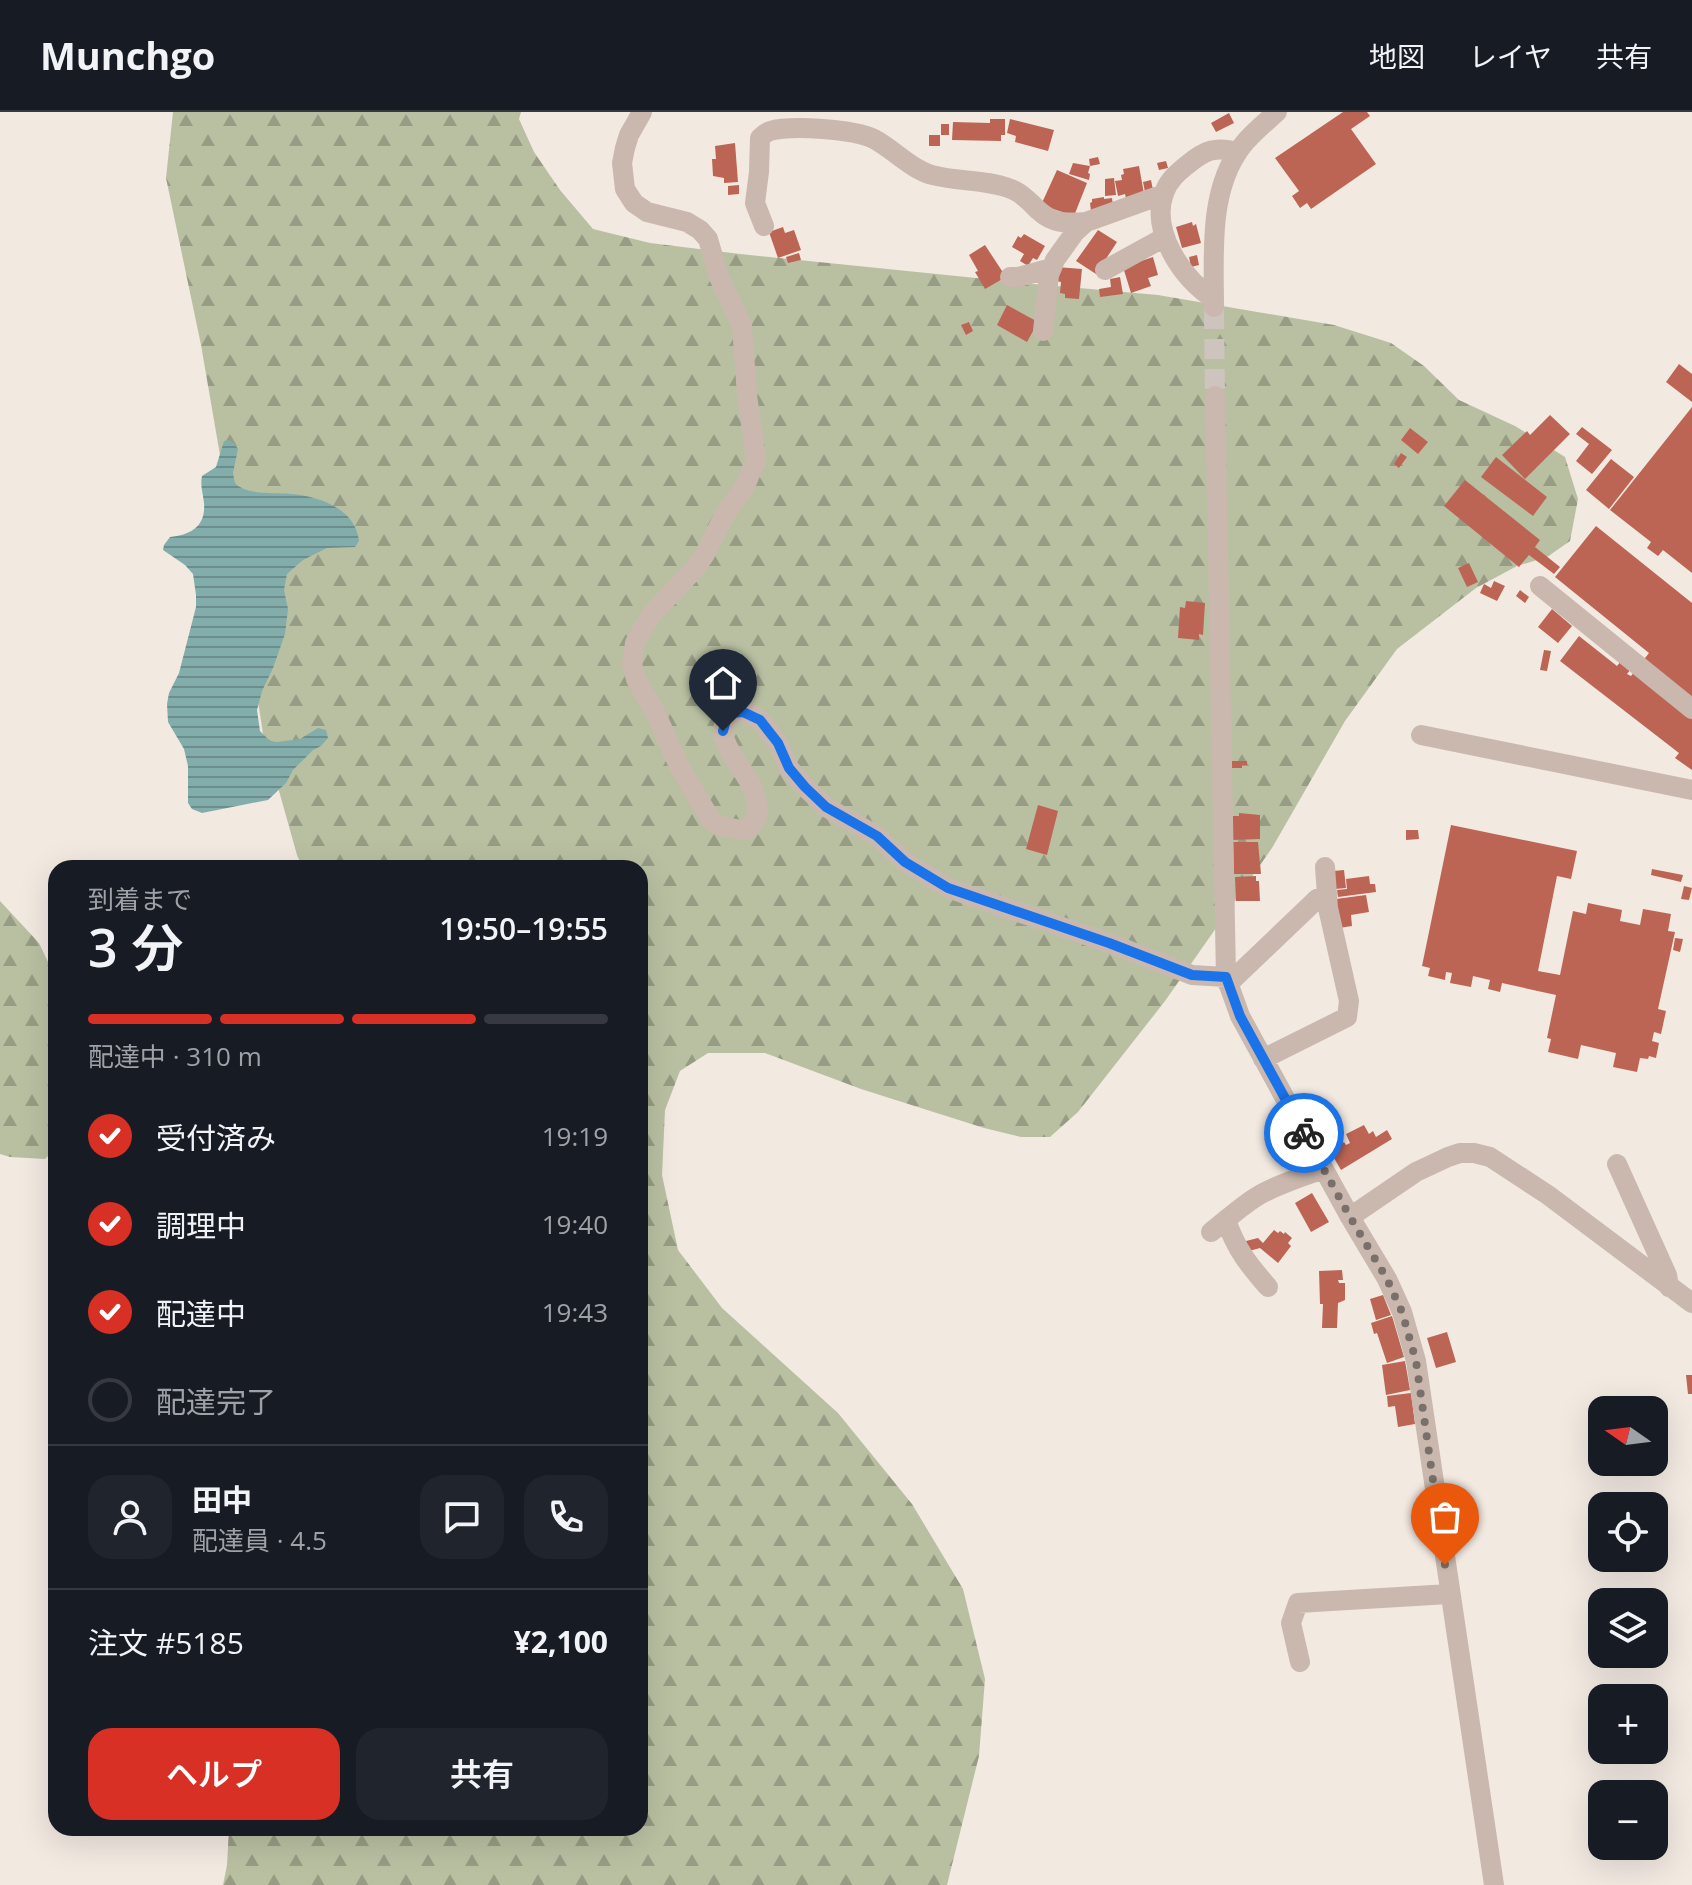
<!DOCTYPE html>
<html lang="ja">
<head>
<meta charset="utf-8">
<style>
  body { margin:0; font-family:"Open Sans","Noto Sans JP",sans-serif; background:#20242c; color:#f1f3f6; height:100vh; display:flex; flex-direction:column; font-size:30px; white-space:nowrap }
  * { box-sizing:border-box; margin:0 }
  p { font-size:26px; color:#9ea1a6 }
  .icon { flex:none; width:44px; height:44px; fill:none; stroke:currentColor; stroke-width:2; stroke-linecap:round; stroke-linejoin:round }
  .map { position:relative; flex:1; overflow:hidden }
  .details { position:absolute; left:48px; top:748px; width:600px; height:976px; display:flex; flex-direction:column; background:#171b24; border-radius:24px; box-shadow:0 8px 32px #0002 }
  .details>* { flex:none }
  .needle { width:52px; rotate:284deg }
  .buttons { position:absolute; left:1588px; top:1284px; display:grid; gap:16px }
  .buttons a { display:grid; place-items:center; width:80px; height:80px; border-radius:16px; background:#171b24; box-shadow:0 8px 32px #0002; font-size:40px }
  .pin { position:absolute; display:grid; place-items:center; width:68px; height:68px; color:#fff; margin:-82px -34px; border-radius:50% 50% 50% 0; rotate:-45deg; box-shadow:0 0 8px #0007 }
  .pin .icon { rotate:45deg }
  .courier { position:absolute; display:grid; place-items:center; width:80px; height:80px; margin:-40px; border:6px solid #1a73e8; border-radius:50%; background:#fff; color:#222; box-shadow:0 2px 10px #0007 }
  .head em { font-style:normal; font-weight:600 }
  .head div { display:flex; flex-direction:column-reverse }
  .head { display:flex; align-items:center; justify-content:space-between; height:136px; padding:0 40px }
  h1 { font-size:52px; font-weight:600; line-height:60px }
  .bar { display:grid; grid-template-columns:repeat(4,1fr); gap:12px 8px; align-content:center; height:96px; padding:0 40px }
  .bar i { height:10px; border-radius:6px; background:#363941 }
  .bar .on { background:#d93025 }
  .bar p { grid-column:span 4 }
  .line { display:flex; align-items:center; gap:20px; padding:0 40px; border-top:2px solid #363941 }
  .line div { flex:1 }
  .round { display:grid; place-items:center; flex:none; width:84px; height:84px; border-radius:24px; background:#20242c }
  ol { padding:0 40px; list-style:none }
  li { display:flex; align-items:center; gap:24px; height:88px }
  li p { margin-inline-start:auto }
  li .icon { padding:8px; border-radius:50%; background:#d93025; color:#fff; stroke-width:4 }
  li:last-child { color:#9ea1a6 }
  li i { width:44px; height:44px; border:4px solid #363941; border-radius:50% }
  .primary-button { display:flex; gap:16px; margin-top:auto; padding:16px 40px }
  .primary-button a { flex:1; height:92px; border-radius:24px; background:#d93025; color:#fff; font-size:32px; font-weight:600; line-height:92px; text-align:center }
  .primary-button a+a { background:#20242c; color:#f1f3f6 }
  header { display:flex; align-items:center; gap:48px; box-sizing:border-box; height:112px; padding:0 40px; background:#171b24; border-bottom:2px solid #363941 }
  header strong { font-size:38px }
  nav { display:flex; gap:44px; margin-inline-start:auto; font-size:28px }
  .map>svg:first-child { display:block }
</style>
</head>
<body>
<header>
<strong>Munchgo</strong>
<nav><a>地図</a><a>レイヤ</a><a>共有</a></nav>
</header>
<div class="map">
<svg width="1692" height="1773" viewBox="0 0 1692 1773">
  <defs>
    <pattern id="forest-firs" width="22" height="20" patternUnits="userSpaceOnUse" patternTransform="scale(2)"><rect width="22" height="20" fill="#b9c0a2"/><path d="M5 1l3.5 6h-7zM16 11l3.5 6h-7z" fill="#979c84"/></pattern>
    <pattern id="water-rules" width="6" height="5" patternUnits="userSpaceOnUse" patternTransform="scale(2)"><rect width="6" height="5" fill="#82adab"/><path d="M0 2.5h6" fill="none" stroke="#6b8d8b"/></pattern>
  </defs>
  <rect width="100%" height="100%" fill="#f2e9e1"/>
  <path fill="url(#forest-firs)" d="M 173,0 L 521,0 L 519,7 L 534,40 L 560,78 L 593,117 L 650,131 L 740,142 L 1034,172 L 1158,183 L 1334,213 L 1391,231 L 1424,254 L 1459,288 L 1515,314 L 1565,345 L 1578,387 L 1570,429 L 1547,445 L 1517,454 L 1476,476 L 1397,537 L 1345,609 L 1272,736 L 1165,889 L 1078,1000 L 1050,1025 L 1021,1025 L 984,1016 L 861,977 L 765,941 L 708,941 L 680,959 L 665,998 L 662,1063 L 678,1138 L 722,1196 L 838,1301 L 912,1392 L 963,1477 L 985,1567 L 979,1644 L 947,1773 L 223,1773 L 227,1753 L 229,1716 L 640,1716 L 640,756 L 303,756 L 297,743 L 263,622 L 226,378 L 201,233 L 166,66 Z
    M 0,789 L 39,831 L 56,867 L 56,1036 L 45,1047 L 10,1045 L 0,1042 Z"/>
  <path fill="url(#water-rules)" d="M 228,328 L 234,331 L 238,337 L 233,361 L 235,372 C 251,384 272,380 291,382 C 319,384 356,397 359,429 L 355,435 L 327,436 L 303,448 L 287,462 L 284,478 L 288,497 L 285,522 L 273,556 L 262,579 L 257,598 L 260,619 L 267,626 L 271,629 L 277,630 L 300,627 L 318,616 L 326,618 L 328,626 L 321,634 L 313,638 L 293,658 L 286,671 L 268,688 L 202,701 L 192,697 L 188,691 L 188,654 L 184,637 L 168,610 L 167,592 L 169,581 L 179,561 L 196,495 L 196,483 L 193,462 L 185,453 L 163,438 L 164,433 L 170,425 C 191,423 206,414 204,391 C 203,381 200,374 202,364 L 216,355 L 224,329 Z"/>
  <path fill="#bd6554" d="M 1343,0 L 1367,0 L 1370,4 L 1351,17 L 1376,52 L 1311,97 L 1307,91 L 1300,96 L 1292,84 L 1299,79 L 1275,46 Z
    M 1229,1 L 1234,11 L 1216,20 L 1211,11 Z
    M 990,7 L 1005,7 L 1005,23 L 1001,23 L 1001,29 L 952,28 L 953,10 L 990,11 Z
    M 1010,7 L 1054,18 L 1048,39 L 1015,30 L 1016,24 L 1007,21 Z
    M 941,12 L 949,12 L 949,23 L 941,23 Z
    M 929,23 L 940,23 L 940,34 L 929,34 Z
    M 735,31 L 738,70 L 724,71 L 724,66 L 713,64 L 712,47 L 716,47 L 715,34 Z
    M 1098,45 L 1100,52 L 1090,54 L 1089,47 Z
    M 1166,49 L 1168,56 L 1159,58 L 1157,51 Z
    M 1073,51 L 1090,54 L 1088,61 L 1090,62 L 1089,68 L 1069,62 Z
    M 1139,54 L 1144,82 L 1126,86 L 1125,82 L 1118,84 L 1115,69 L 1122,68 L 1121,63 L 1124,62 L 1123,57 Z
    M 1057,58 L 1087,71 L 1074,104 L 1041,93 Z
    M 1114,66 L 1116,83 L 1105,84 L 1105,67 Z
    M 1151,68 L 1153,78 L 1145,80 L 1143,70 Z
    M 739,73 L 739,82 L 728,83 L 728,74 Z
    M 1104,85 L 1104,87 L 1112,86 L 1113,94 L 1091,99 L 1090,91 L 1092,90 L 1092,87 Z
    M 1192,110 L 1193,114 L 1196,112 L 1201,131 L 1182,136 L 1176,115 Z
    M 783,115 L 785,121 L 794,118 L 801,138 L 778,146 L 769,120 Z
    M 1098,118 L 1117,130 L 1096,162 L 1076,149 Z
    M 1024,122 L 1045,134 L 1037,148 L 1033,146 L 1028,154 L 1020,149 L 1024,142 L 1012,135 L 1018,124 L 1021,126 Z
    M 985,133 L 1006,165 L 985,177 L 975,160 L 978,159 L 969,143 Z
    M 799,141 L 801,148 L 788,151 L 786,145 Z
    M 1197,143 L 1199,153 L 1191,155 L 1189,145 Z
    M 1153,145 L 1158,163 L 1148,166 L 1151,174 L 1131,181 L 1123,155 Z
    M 1057,155 L 1082,157 L 1079,187 L 1065,186 L 1065,182 L 1060,181 L 1061,170 L 1056,169 Z
    M 1120,165 L 1123,182 L 1100,185 L 1099,177 L 1111,175 L 1110,167 Z
    M 1007,193 L 1038,210 L 1027,230 L 997,213 Z
    M 969,210 L 973,219 L 966,223 L 961,213 Z
    M 1679,252 L 1692,262 L 1692,290 L 1666,270 Z
    M 1692,295 L 1692,461 L 1663,438 L 1658,444 L 1647,436 L 1651,430 L 1610,398 Z
    M 1550,303 L 1570,322 L 1525,367 L 1502,343 L 1527,319 L 1530,323 Z
    M 1582,315 L 1612,338 L 1592,362 L 1576,349 L 1589,332 L 1576,322 Z
    M 1410,316 L 1428,330 L 1418,342 L 1401,328 Z
    M 1401,341 L 1407,345 L 1399,356 L 1394,352 Z
    M 1496,345 L 1547,385 L 1533,404 L 1481,365 Z
    M 1611,347 L 1634,365 L 1609,397 L 1586,378 Z
    M 1465,368 L 1540,428 L 1535,435 L 1560,455 L 1554,462 L 1529,443 L 1519,455 L 1444,394 Z
    M 1596,414 L 1692,491 L 1692,658 L 1675,646 L 1679,641 L 1560,549 L 1579,524 L 1617,554 L 1621,549 L 1631,557 L 1627,562 L 1631,564 L 1649,541 L 1555,465 Z
    M 1469,451 L 1478,470 L 1467,475 L 1458,456 Z
    M 1494,469 L 1505,474 L 1497,489 L 1480,481 L 1484,472 L 1491,476 Z
    M 1520,478 L 1529,485 L 1525,491 L 1516,484 Z
    M 1186,489 L 1205,491 L 1203,523 L 1199,522 L 1199,528 L 1178,526 L 1180,495 L 1185,496 Z
    M 1552,497 L 1572,514 L 1558,531 L 1538,515 Z
    M 1544,538 L 1551,539 L 1547,559 L 1540,558 Z
    M 1232,649 L 1247,649 L 1247,653 L 1242,653 L 1242,656 L 1232,656 Z
    M 1038,693 L 1058,699 L 1047,743 L 1026,737 Z
    M 1239,701 L 1260,703 L 1260,727 L 1233,728 L 1232,704 L 1239,704 Z
    M 1451,713 L 1577,739 L 1571,767 L 1557,764 L 1538,859 L 1560,863 L 1573,799 L 1586,802 L 1588,791 L 1622,798 L 1620,809 L 1640,813 L 1643,797 L 1671,802 L 1668,819 L 1675,820 L 1658,897 L 1666,899 L 1661,922 L 1654,920 L 1652,929 L 1659,931 L 1656,946 L 1649,944 L 1648,947 L 1640,946 L 1637,960 L 1613,955 L 1616,941 L 1581,933 L 1578,947 L 1548,940 L 1551,927 L 1547,926 L 1556,883 L 1502,871 L 1500,880 L 1488,877 L 1490,868 L 1473,864 L 1471,875 L 1450,871 L 1452,861 L 1446,860 L 1445,868 L 1428,864 L 1430,856 L 1422,854 Z
    M 1406,718 L 1418,718 L 1419,727 L 1406,728 Z
    M 1233,730 L 1258,730 L 1261,762 L 1234,762 Z
    M 1652,757 L 1683,763 L 1681,770 L 1651,763 Z
    M 1344,758 L 1346,776 L 1335,777 L 1333,759 Z
    M 1256,764 L 1256,769 L 1259,769 L 1260,789 L 1236,789 L 1235,765 Z
    M 1369,764 L 1370,772 L 1375,772 L 1376,780 L 1338,785 L 1337,778 L 1347,777 L 1346,767 Z
    M 1684,774 L 1692,776 L 1689,788 L 1681,787 Z
    M 1366,783 L 1369,800 L 1351,803 L 1352,814 L 1339,816 L 1336,787 Z
    M 1675,826 L 1683,827 L 1680,840 L 1673,838 Z
    M 1364,1013 L 1369,1022 L 1373,1019 L 1376,1025 L 1387,1018 L 1392,1027 L 1341,1058 L 1330,1039 L 1344,1030 L 1346,1033 L 1350,1031 L 1346,1022 Z
    M 1312,1081 L 1329,1110 L 1311,1120 L 1295,1091 Z
    M 1274,1118 L 1278,1121 L 1280,1119 L 1284,1122 L 1285,1120 L 1292,1126 L 1288,1131 L 1291,1134 L 1278,1151 L 1260,1136 L 1249,1139 L 1246,1129 L 1258,1126 L 1263,1131 Z
    M 1342,1158 L 1343,1168 L 1338,1168 L 1339,1171 L 1345,1171 L 1345,1188 L 1338,1191 L 1337,1216 L 1322,1216 L 1323,1192 L 1320,1192 L 1319,1159 Z
    M 1383,1183 L 1391,1203 L 1376,1208 L 1370,1187 Z
    M 1392,1204 L 1404,1245 L 1387,1251 L 1377,1221 L 1374,1222 L 1371,1211 Z
    M 1447,1220 L 1456,1250 L 1436,1256 L 1427,1226 Z
    M 1405,1249 L 1410,1278 L 1386,1283 L 1382,1253 Z
    M 1686,1263 L 1692,1263 L 1692,1282 L 1688,1282 Z
    M 1411,1281 L 1415,1312 L 1398,1315 L 1395,1294 L 1388,1295 L 1387,1284 Z"/>
  <g fill="none" stroke-linecap="round" stroke-linejoin="round">
    <path stroke="#cdc4bd" stroke-width="20" stroke-dasharray="20 10" stroke-linecap="butt" d="M 1214,197 L 1215,284"/>
    <path stroke="#cab8ae" stroke-width="20" d="M 642,0 L 629,23 L 625,36 L 622,51 L 625,77 L 634,91 L 647,100 L 687,110 L 700,118 L 708,127 L 719,165 L 742,214 L 747,283 L 756,348 L 745,374 L 725,402 L 704,444 L 691,461 L 652,502 L 640,522 L 635,531 L 632,552 L 636,567 L 656,602 L 678,652 L 711,708 L 720,714 L 741,718 L 748,718 C 752,713 757,707 758,701 C 758,694 755,681 752,675 C 743,655 707,621 732,601 L 750,602 L 760,608 L 778,631 L 789,656 L 805,675 L 826,695 L 877,724 L 905,750 L 948,776 L 1109,831 L 1192,863 L 1226,865
      M 764,114 L 755,91 L 759,60 L 760,26 C 763,23 765,21 770,19 C 791,13 854,17 874,27 C 893,37 911,57 932,63 C 958,70 986,67 1011,77 C 1020,80 1024,85 1031,91 C 1049,111 1060,112 1086,110
      M 1105,158 L 1165,125
      M 1010,165 L 1018,165 L 1052,156
      M 1214,187 C 1183,167 1150,120 1164,81 C 1168,69 1177,61 1187,53 C 1205,38 1215,34 1238,40
      M 1214,195 C 1214,143 1208,78 1242,34 C 1252,21 1265,11 1277,0
      M 1043,219 L 1049,163 L 1055,148 L 1075,120 L 1086,110 L 1164,82
      M 1215,284 L 1226,865 L 1240,904 L 1350,1105 L 1387,1167 L 1402,1200 L 1416,1249 L 1494,1773
      M 1540,474 L 1692,597
      M 1421,623 L 1692,678
      M 1228,872 L 1317,787 L 1327,782
      M 1263,947 L 1347,905 L 1349,889 L 1328,796 L 1325,755
      M 1617,1052 L 1667,1163 L 1669,1175
      M 1350,1105 L 1416,1060 L 1448,1045 L 1460,1041 L 1474,1041 L 1490,1045 L 1548,1083 L 1692,1191
      M 1226,1108 C 1236,1137 1248,1152 1268,1175
      M 1211,1120 C 1228,1107 1244,1091 1263,1081 C 1282,1071 1303,1064 1324,1057
      M 1300,1550 L 1291,1511 L 1298,1491 L 1449,1482"/>
  </g>
  <g fill="none" stroke-linecap="round" stroke-linejoin="round">
    <path stroke="#7a706b" stroke-width="8" stroke-dasharray="0 14.4" d="M 1304,1021 L 1350,1105 L 1387,1167 L 1402,1200 L 1416,1249 L 1445,1453"/>
    <path stroke="#1a73e8" stroke-width="10" d="M 723,619 L 727,605 L 732,601 L 743,600 L 760,608 L 778,631 L 789,656 L 805,675 L 826,695 L 877,724 L 905,750 L 948,776 L 1109,831 L 1192,863 L 1226,865 L 1240,904 L 1304,1021"/>
  </g>
</svg>
<div class="buttons">
<a><svg class="needle" viewBox="-14 -14 28 28"><path d="M0-13l5 13h-10z" fill="#e53935"/><path d="M0 13l5-13h-10z" fill="#9ea1a6"/></svg></a>
<a><svg class="icon" aria-label="locate" viewBox="0 0 24 24"><circle cx="12" cy="12" r="6"/><path d="M12 2v4M12 18v4M2 12h4M18 12h4"/></svg></a>
<a><svg class="icon" aria-label="layers" viewBox="0 0 24 24"><path d="M12 4l9 5-9 5-9-5zM3 14l9 5 9-5"/></svg></a>
<a>+</a>
<a>−</a>
</div>
<div class="pin" style="left:1445px;top:1453px;background:#ea580c"><svg class="icon" aria-label="bag" viewBox="0 0 24 24"><path d="M5 8h14l-1 12H6zM9 8a3 3 0 0 1 6 0"/></svg></div>
<div class="pin" style="left:723px;top:619px;background:#1f2937"><svg class="icon" aria-label="home" viewBox="0 0 24 24"><path d="M3 11l9-7 9 7M6 9v11h12V9"/></svg></div>
<div class="courier" style="left:1304px;top:1021px"><svg class="icon" aria-label="bike" viewBox="0 0 24 24"><circle cx="6" cy="16" r="4"/><circle cx="18" cy="16" r="4"/><path d="M6 16l4-8h5l3 8M10 8l3 8H6M13 5h3"/></svg></div>
<section class="details">
<div class="head"><div><h1>3 分</h1><p>到着まで</p></div><em>19:50–19:55</em></div>
<div class="bar"><i class="on"></i><i class="on"></i><i class="on"></i><i></i><p>配達中 · 310 m</p></div>
<ol>
<li><svg class="icon" aria-label="check" viewBox="0 0 24 24"><path d="M5 12l5 5 9-10"/></svg>受付済み<p>19:19</p></li>
<li><svg class="icon" aria-label="check" viewBox="0 0 24 24"><path d="M5 12l5 5 9-10"/></svg>調理中<p>19:40</p></li>
<li><svg class="icon" aria-label="check" viewBox="0 0 24 24"><path d="M5 12l5 5 9-10"/></svg>配達中<p>19:43</p></li>
<li><i></i>配達完了</li>
</ol>
<div class="line" style="height:144px"><a class="round"><svg class="icon" aria-label="person" viewBox="0 0 24 24"><circle cx="12" cy="8" r="4"/><path d="M4 21q1-7 8-7t8 7"/></svg></a><div><b>田中</b><p>配達員 · 4.5</p></div><a class="round"><svg class="icon" aria-label="chat" viewBox="0 0 24 24"><path d="M4 5h16v11H9l-5 4z"/></svg></a><a class="round"><svg class="icon" aria-label="phone" viewBox="0 0 24 24"><path d="M5 4h4l2 5-3 2q2 4 5 5l2-3 5 2v4C11 20 4 13 5 4z"/></svg></a></div>
<div class="line" style="height:104px"><div>注文 #5185</div><b>¥2,100</b></div>
<div class="primary-button"><a>ヘルプ</a><a>共有</a></div>
</section>
</div>
</body>
</html>
